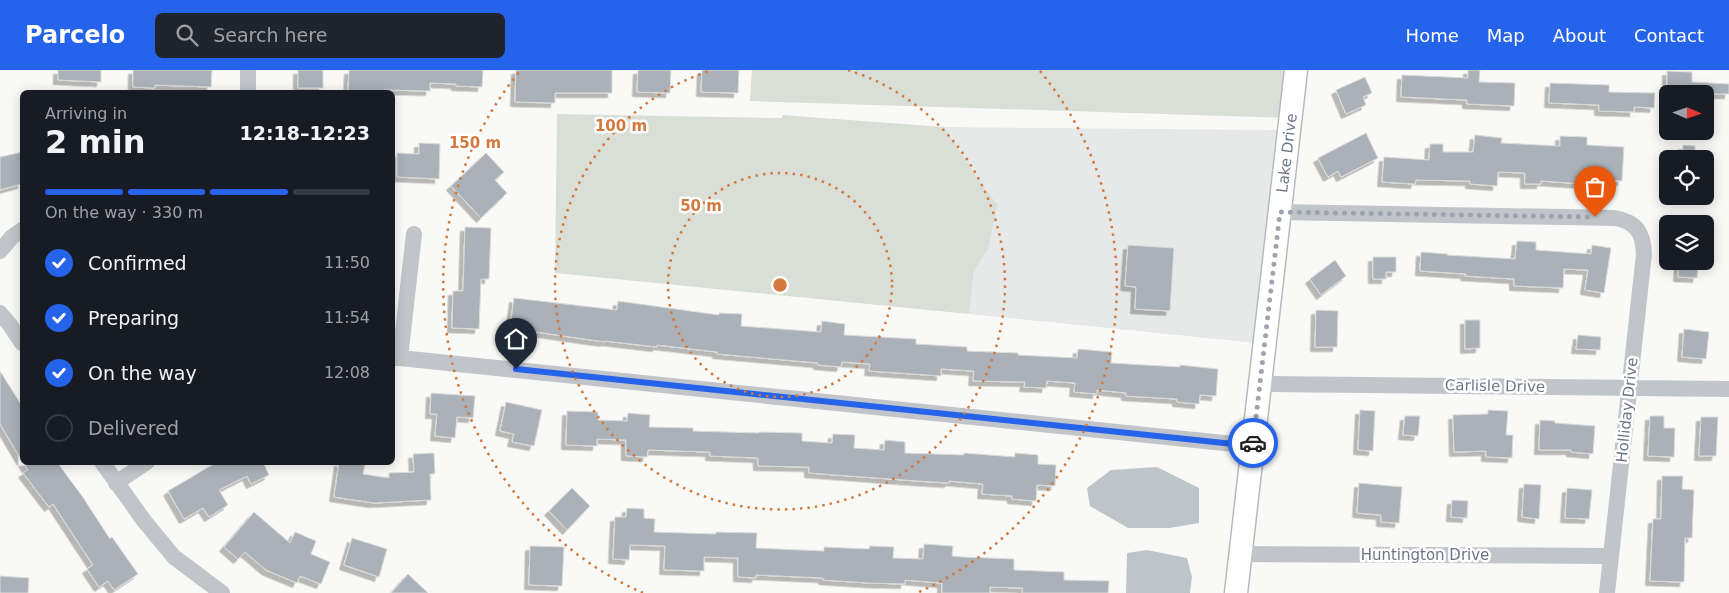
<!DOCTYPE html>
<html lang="en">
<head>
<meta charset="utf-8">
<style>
  body { margin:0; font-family:"DejaVu Sans",sans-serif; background:#20242c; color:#f1f3f6; height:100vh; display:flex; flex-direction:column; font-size:19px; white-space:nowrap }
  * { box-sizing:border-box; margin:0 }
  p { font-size:16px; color:#9ea1a6 }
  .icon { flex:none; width:28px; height:28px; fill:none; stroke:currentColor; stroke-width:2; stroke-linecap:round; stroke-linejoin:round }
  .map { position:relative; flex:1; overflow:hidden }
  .details { position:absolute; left:20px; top:20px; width:375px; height:375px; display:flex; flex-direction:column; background:#171b24; border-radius:8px; box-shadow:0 2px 12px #0003 }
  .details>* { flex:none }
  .needle { width:32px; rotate:92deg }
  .fabs { position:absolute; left:1659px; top:15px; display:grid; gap:10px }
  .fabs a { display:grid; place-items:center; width:55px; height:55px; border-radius:8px; background:#171b24; box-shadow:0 2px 12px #0003; font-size:25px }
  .pin { position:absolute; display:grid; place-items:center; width:42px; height:42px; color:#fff; margin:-51px -21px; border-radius:50% 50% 50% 0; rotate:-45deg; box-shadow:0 0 5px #0007 }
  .pin .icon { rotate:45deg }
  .courier { position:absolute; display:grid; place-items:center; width:50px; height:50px; margin:-25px; border:4px solid #2563eb; border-radius:50%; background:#fff; color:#222; box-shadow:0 1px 6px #0007 }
  .head em { font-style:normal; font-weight:700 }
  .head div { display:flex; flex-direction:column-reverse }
  .head { display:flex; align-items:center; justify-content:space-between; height:85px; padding:0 25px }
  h1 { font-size:32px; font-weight:700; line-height:38px }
  .bar { display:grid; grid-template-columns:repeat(4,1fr); gap:8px 5px; align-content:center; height:60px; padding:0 25px }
  .bar i { height:6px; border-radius:4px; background:#363941 }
  .bar .on { background:#2563eb }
  .bar p { grid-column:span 4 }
  ol { padding:0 25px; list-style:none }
  li { display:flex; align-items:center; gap:15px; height:55px }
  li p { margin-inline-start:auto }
  li .icon { padding:5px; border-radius:50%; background:#2563eb; color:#fff; stroke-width:4 }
  li:last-child { color:#9ea1a6 }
  li i { width:28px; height:28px; border:2px solid #363941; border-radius:50% }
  header { display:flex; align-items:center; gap:30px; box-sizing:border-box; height:70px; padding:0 25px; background:#2563eb; color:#fff }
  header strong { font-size:24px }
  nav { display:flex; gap:28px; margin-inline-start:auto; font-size:18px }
  .search { width:350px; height:45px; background:#20242c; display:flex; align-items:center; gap:12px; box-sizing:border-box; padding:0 18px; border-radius:8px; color:#9ea1a6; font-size:19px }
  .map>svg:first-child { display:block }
</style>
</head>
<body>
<header>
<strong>Parcelo</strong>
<div class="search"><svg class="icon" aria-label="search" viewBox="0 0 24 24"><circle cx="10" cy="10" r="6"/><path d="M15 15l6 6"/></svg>Search here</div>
<nav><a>Home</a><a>Map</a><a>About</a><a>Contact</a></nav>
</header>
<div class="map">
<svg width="1729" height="523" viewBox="0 0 1729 523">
  <defs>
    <filter id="shadow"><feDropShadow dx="-4.5" dy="4.5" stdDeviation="0" flood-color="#0004"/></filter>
  </defs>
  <rect width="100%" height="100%" fill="#f9faf8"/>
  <path fill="#e7e9e9" d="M 944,57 L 1280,60 L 1257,273 L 969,244 L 974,201 L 988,179 L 998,135 L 980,112 Z"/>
  <path fill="#d9ded7" d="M 752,0 L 1296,0 L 1291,48 L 750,31 Z
    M 557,44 L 782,48 L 782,45 L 944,57 L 980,112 L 998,135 L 988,179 L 974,201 L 969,244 L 555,203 Z"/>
  <path fill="#bdc5cb" d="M 1157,397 L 1199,418 L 1199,453 L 1170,458 L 1128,458 L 1090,436 L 1087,418 L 1111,400 Z
    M 1147,480 L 1187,488 L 1192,507 L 1190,523 L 1126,523 L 1127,483 Z"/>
  <path fill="#abb1b8" stroke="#dbdcda" filter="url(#shadow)" d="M 58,0 L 101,0 L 101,12 L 58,10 Z
    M 133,0 L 212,0 L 211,17 L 155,15 L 155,18 L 133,17 Z
    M 298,0 L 323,0 L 323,18 L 298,18 Z
    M 349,0 L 483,0 L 482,17 L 456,16 L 456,14 L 430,13 L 430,21 L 384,20 L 384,22 L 348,22 Z
    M 516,0 L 612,0 L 612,23 L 555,23 L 555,33 L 515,32 Z
    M 638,0 L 671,0 L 670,23 L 637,22 Z
    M 702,0 L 739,0 L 738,23 L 701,22 Z
    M 1468,0 L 1480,0 L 1479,12 L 1515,13 L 1514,36 L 1467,34 L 1467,30 L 1401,27 L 1402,5 L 1468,8 Z
    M 1667,1 L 1692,2 L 1692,12 L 1729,14 L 1729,24 L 1667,24 Z
    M 1365,7 L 1372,23 L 1363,27 L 1366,35 L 1346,44 L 1336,20 Z
    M 1550,13 L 1609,15 L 1609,22 L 1655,23 L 1654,38 L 1634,37 L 1634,42 L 1599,41 L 1599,35 L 1549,33 Z
    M 1366,63 L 1378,88 L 1341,107 L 1338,101 L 1328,107 L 1318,88 Z
    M 1475,65 L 1502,68 L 1501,73 L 1560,76 L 1560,66 L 1587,67 L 1587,75 L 1624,77 L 1622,111 L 1585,109 L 1584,114 L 1541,111 L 1541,114 L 1525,114 L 1525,103 L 1498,102 L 1497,116 L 1470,114 L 1470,111 L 1416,110 L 1415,114 L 1382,112 L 1384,87 L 1429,90 L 1430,74 L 1443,74 L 1443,82 L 1473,82 Z
    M 419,73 L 440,74 L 439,109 L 397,107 L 397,83 L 419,84 Z
    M 1683,75 L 1695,76 L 1695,89 L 1682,89 Z
    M 22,82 L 22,114 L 0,120 L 0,87 Z
    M 486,83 L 504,102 L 495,110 L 507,123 L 481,148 L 451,116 Z
    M 465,157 L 491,158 L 489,209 L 481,209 L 479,259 L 452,258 L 453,221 L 463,221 Z
    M 1517,171 L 1536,172 L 1536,180 L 1591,184 L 1592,175 L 1611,178 L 1604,223 L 1585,220 L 1588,200 L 1564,199 L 1563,218 L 1514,216 L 1514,209 L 1465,206 L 1466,204 L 1420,201 L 1421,182 L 1448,184 L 1447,185 L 1515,189 Z
    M 1128,175 L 1174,178 L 1170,241 L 1135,239 L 1136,217 L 1125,216 Z
    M 1373,187 L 1396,187 L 1396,202 L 1386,202 L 1386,209 L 1373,209 Z
    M 1335,190 L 1346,206 L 1321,225 L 1310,209 Z
    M 1679,191 L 1698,191 L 1697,208 L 1678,207 Z
    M 514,228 L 617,240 L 618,231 L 719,245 L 719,243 L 742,244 L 741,256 L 821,262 L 822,251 L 845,254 L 844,265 L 916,269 L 916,274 L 967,277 L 967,281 L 1018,283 L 1018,285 L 1077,288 L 1078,279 L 1112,282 L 1111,293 L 1180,297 L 1180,295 L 1218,299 L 1216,326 L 1200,325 L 1199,334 L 1177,332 L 1177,329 L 1126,326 L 1126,323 L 1097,320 L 1097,324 L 1074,322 L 1075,313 L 1047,311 L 1046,318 L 1024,317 L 1025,312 L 973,311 L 974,301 L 941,299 L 941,306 L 869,301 L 870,294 L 842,292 L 841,297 L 818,295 L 818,293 L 717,284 L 717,282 L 657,275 L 657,277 L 605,271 L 605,272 L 563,266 L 510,258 Z
    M 1316,240 L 1338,241 L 1337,277 L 1315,277 Z
    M 1465,250 L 1480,250 L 1480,278 L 1465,279 Z
    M 1684,259 L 1709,262 L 1706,289 L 1682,287 Z
    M 1578,265 L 1601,267 L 1600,280 L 1576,279 Z
    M 0,301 L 22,336 L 22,391 L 0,354 Z
    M 431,323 L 475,326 L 473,348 L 457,347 L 455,368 L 435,366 L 437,344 L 430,344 Z
    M 506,332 L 542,340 L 534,376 L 512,372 L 514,364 L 500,361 Z
    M 1360,340 L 1375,341 L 1373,381 L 1358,380 Z
    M 1488,340 L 1508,341 L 1506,365 L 1513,365 L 1512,388 L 1486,387 L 1486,381 L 1454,382 L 1453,345 L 1488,344 Z
    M 567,341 L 598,342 L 598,350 L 627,351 L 628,343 L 650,345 L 649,357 L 693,358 L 693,361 L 759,363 L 759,362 L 802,363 L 802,371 L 832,373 L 833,364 L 855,365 L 854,378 L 884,380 L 885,370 L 905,372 L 905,383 L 964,385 L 964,383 L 1015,387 L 1015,383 L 1038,385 L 1038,394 L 1056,395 L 1055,416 L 1037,415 L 1036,431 L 1012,429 L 1012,426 L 982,424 L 983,414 L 949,411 L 949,413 L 917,411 L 809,403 L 809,397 L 758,396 L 758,388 L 710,386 L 710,382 L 648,380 L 647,387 L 626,386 L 626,370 L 597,369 L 597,376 L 566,375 Z
    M 1405,346 L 1420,346 L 1418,366 L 1403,365 Z
    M 1650,346 L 1664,346 L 1664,358 L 1675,358 L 1674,387 L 1648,386 Z
    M 1701,347 L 1718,347 L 1716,386 L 1699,386 Z
    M 1540,350 L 1555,351 L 1555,353 L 1595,356 L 1593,384 L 1571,382 L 1571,380 L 1539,380 Z
    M 434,383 L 435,404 L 430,404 L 431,430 L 374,433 L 334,427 L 339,392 L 365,394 L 363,404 L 389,408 L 389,403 L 414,402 L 413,384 Z
    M 23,392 L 57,392 L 82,426 L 110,469 L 112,467 L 138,504 L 114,520 L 108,511 L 99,517 L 87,499 L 93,495 L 53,434 L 49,437 L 23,403 L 28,400 Z
    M 217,392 L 263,392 L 269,405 L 251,414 L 247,406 L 219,420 L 228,435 L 209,447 L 203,438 L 184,449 L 168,421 Z
    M 1662,406 L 1683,406 L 1682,419 L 1694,420 L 1692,468 L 1685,468 L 1684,512 L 1650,511 L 1653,449 L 1661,449 Z
    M 1359,413 L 1402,417 L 1399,453 L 1381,452 L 1381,445 L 1357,443 Z
    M 1524,414 L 1541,415 L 1539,449 L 1522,447 Z
    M 572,418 L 590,436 L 567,460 L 549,441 Z
    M 1567,418 L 1592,420 L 1589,449 L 1565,448 Z
    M 1452,430 L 1468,431 L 1467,448 L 1451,447 Z
    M 627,438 L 644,439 L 644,448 L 655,449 L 654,462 L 716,464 L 716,462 L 757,463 L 756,478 L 824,481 L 824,477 L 869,479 L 870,476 L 894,477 L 893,488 L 923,489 L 924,474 L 953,476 L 952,486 L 963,487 L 1014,489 L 1014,500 L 1064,502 L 1064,510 L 1109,511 L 1108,523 L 1022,523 L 1023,518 L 990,517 L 990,523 L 942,523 L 942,513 L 905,510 L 905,514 L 868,513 L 823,510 L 823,508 L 756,505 L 756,508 L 738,507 L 738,488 L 704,487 L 704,501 L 664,500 L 665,476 L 630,475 L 629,490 L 613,489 L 615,447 L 626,447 Z
    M 254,442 L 290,473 L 295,462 L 316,471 L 311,484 L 330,492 L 321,514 L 300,506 L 297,513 L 266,500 L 245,482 L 238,489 L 224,477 Z
    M 352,468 L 387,479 L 379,507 L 344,495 Z
    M 530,476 L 564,477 L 562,516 L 529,515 Z
    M 408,504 L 428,523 L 391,523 Z
    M 0,506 L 29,508 L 28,523 L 0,523 Z"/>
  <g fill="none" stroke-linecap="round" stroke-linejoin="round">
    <defs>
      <path id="secondary" d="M 1236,523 L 1296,0"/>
    </defs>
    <use href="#secondary" stroke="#b6bac0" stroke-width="25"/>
    <path stroke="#c1c4c9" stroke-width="16" d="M 248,22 L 248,0
      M 1280,142 L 1615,148 C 1637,152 1643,163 1644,184 L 1607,523
      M 0,181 L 12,167 L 22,160
      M 0,243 L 10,255 L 22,273
      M 392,288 L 400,288 L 1253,376
      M 400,288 L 414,164
      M 1261,314 L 1729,319
      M 102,392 L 145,452 L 174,487 L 222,523
      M 116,413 L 147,392
      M 1241,484 L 1610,486"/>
    <use href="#secondary" stroke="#fff" stroke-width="22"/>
  </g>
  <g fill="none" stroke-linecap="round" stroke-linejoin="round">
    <path stroke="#9da4af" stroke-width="5" stroke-dasharray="0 9" d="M 1253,373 L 1280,142 L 1595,147"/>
    <path stroke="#2563eb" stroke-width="6" d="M 516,299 L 1253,376 L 1253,373"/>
  </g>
  <g fill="none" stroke="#d3793d" stroke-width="2.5" stroke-dasharray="2.5 5">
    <circle cx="780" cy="215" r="112"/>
    <path d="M848 0A225 225 0 1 1 712 0"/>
    <path d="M643 523A337 337 0 0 1 520 1M1040 1A337 337 0 0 1 917 523"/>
  </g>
  <g text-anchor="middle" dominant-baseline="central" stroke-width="5" stroke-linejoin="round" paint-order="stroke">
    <g font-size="15" fill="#6b7687" stroke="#fff">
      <text transform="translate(1287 83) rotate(-83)">Lake Drive</text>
      <text transform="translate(1495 316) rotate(1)">Carlisle Drive</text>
      <text transform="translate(1627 340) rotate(-84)">Holliday Drive</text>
      <text x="1425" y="485">Huntington Drive</text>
    </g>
  </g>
  <circle cx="780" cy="215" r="8" fill="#d3793d" stroke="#fff" stroke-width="2.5"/>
  <g font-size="15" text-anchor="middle" font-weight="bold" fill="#d3793d" stroke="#fff" stroke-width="5" stroke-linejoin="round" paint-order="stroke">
    <text x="621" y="61">100 m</text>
    <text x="475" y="78">150 m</text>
    <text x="701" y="141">50 m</text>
  </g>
</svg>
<div class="fabs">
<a><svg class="needle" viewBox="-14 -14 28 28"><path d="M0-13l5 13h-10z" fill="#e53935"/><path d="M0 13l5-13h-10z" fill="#9ea1a6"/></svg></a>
<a><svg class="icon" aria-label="locate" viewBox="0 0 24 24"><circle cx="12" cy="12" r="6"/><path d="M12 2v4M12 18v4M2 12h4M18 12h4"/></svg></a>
<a><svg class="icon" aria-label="layers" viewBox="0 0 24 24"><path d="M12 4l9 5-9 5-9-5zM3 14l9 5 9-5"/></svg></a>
</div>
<div class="pin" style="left:1595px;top:147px;background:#ea580c"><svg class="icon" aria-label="bag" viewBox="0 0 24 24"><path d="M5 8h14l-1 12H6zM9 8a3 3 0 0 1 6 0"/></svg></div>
<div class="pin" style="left:516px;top:299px;background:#1f2937"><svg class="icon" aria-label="home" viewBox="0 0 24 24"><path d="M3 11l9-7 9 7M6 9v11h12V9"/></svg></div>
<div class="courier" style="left:1253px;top:373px"><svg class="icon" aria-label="car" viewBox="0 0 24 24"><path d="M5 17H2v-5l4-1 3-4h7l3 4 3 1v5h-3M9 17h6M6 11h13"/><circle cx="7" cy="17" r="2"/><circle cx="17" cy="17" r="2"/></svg></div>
<section class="details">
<div class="head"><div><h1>2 min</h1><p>Arriving in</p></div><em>12:18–12:23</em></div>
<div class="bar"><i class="on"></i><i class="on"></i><i class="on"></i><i></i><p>On the way · 330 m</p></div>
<ol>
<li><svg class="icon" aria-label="check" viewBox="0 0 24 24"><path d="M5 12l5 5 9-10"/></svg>Confirmed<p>11:50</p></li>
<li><svg class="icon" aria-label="check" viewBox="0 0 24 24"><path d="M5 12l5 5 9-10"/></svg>Preparing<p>11:54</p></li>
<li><svg class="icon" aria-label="check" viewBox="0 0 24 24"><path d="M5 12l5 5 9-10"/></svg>On the way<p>12:08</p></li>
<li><i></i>Delivered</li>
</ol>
</section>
</div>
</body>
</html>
